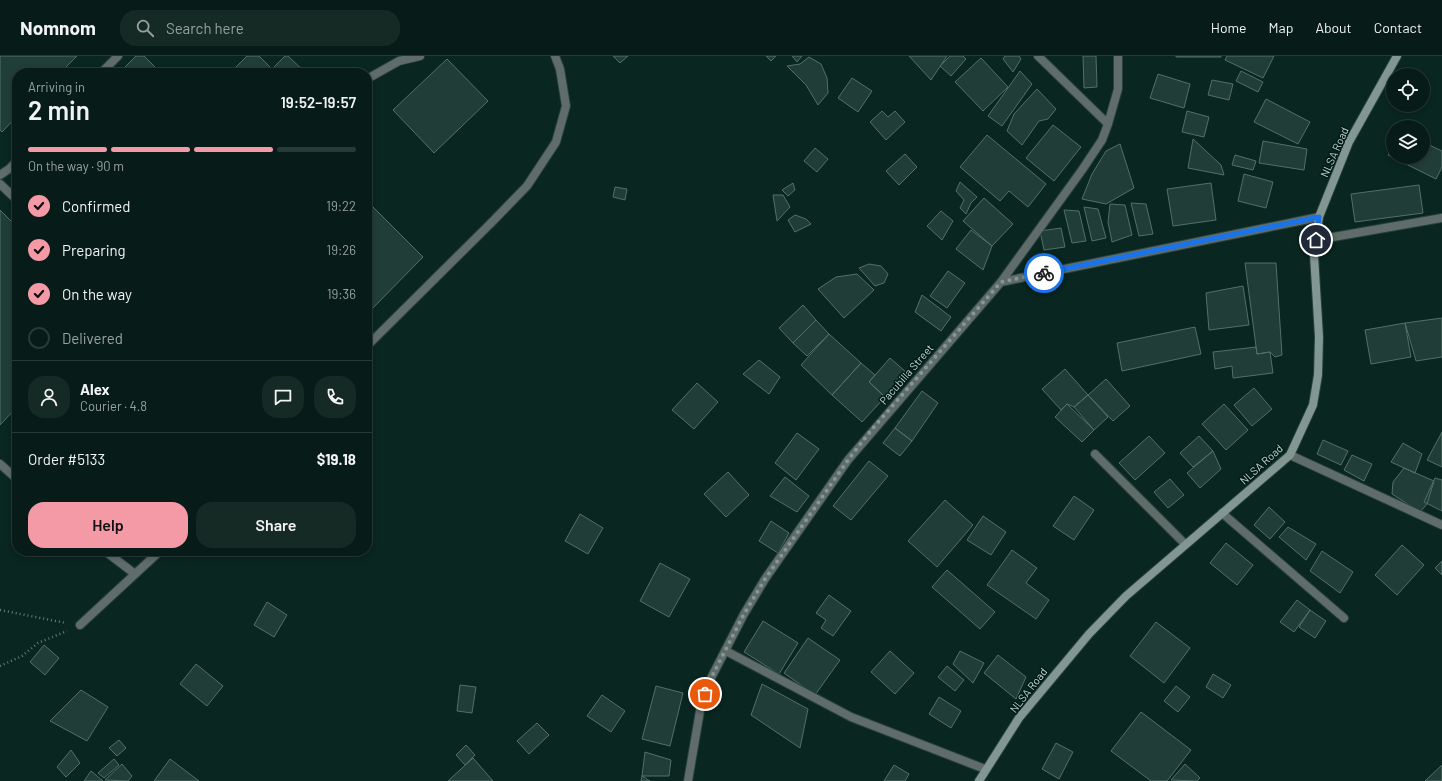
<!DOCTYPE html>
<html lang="en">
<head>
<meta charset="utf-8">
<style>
  body { margin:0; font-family:Barlow,sans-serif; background:#152925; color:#f1f3f6; height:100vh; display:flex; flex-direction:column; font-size:15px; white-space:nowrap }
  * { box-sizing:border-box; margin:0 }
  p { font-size:13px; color:#98a1a2 }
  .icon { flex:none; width:22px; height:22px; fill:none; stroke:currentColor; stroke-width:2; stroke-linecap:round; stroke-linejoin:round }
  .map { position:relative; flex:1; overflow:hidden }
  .drawer { position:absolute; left:12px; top:12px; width:360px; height:488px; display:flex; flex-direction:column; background:#071c18; border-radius:16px; box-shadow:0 2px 6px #0003,0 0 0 1px #283a37 }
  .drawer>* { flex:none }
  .controls { position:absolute; left:1386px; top:12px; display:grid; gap:8px }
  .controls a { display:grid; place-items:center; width:44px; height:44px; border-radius:50%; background:#071c18; box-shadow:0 2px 6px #0003,0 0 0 1px #283a37; font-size:20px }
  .pin { position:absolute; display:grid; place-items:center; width:34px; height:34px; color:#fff; margin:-17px; border:2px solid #fff; border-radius:50%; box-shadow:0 1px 4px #0007 }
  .courier { position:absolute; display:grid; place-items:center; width:40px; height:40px; margin:-20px; border:3px solid #1a73e8; border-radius:50%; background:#fff; color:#222; box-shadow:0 1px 5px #0007 }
  .summary em { font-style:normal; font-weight:600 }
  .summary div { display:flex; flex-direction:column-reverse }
  .summary { display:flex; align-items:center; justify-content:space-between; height:68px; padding:0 16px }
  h1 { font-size:26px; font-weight:600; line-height:30px }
  .bar { display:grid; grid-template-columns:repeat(4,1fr); gap:6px 4px; align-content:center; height:48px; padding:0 16px }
  .bar i { height:5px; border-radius:3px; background:#283a37 }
  .bar .on { background:#f49aa6 }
  .bar p { grid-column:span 4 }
  .line { display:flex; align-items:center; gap:10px; padding:0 16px; border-top:1px solid #283a37 }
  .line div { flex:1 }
  .round { display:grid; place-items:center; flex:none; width:42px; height:42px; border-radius:16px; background:#152925 }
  ol { padding:0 16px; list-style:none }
  li { display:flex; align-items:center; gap:12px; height:44px }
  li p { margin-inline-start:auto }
  li .icon { padding:4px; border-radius:50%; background:#f49aa6; color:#111; stroke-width:4 }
  li:last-child { color:#98a1a2 }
  li i { width:22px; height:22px; border:2px solid #283a37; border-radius:50% }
  .cta { display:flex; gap:8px; margin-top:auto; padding:8px 16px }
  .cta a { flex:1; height:46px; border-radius:16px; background:#f49aa6; color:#111; font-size:16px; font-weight:600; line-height:46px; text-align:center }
  .cta a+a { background:#152925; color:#f1f3f6 }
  header { display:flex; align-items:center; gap:24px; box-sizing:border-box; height:56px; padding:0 20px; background:#071c18; border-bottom:1px solid #283a37 }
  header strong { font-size:19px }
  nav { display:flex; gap:22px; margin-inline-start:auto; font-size:14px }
  .search { width:280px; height:36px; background:#152925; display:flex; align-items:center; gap:10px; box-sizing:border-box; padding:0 14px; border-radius:16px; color:#98a1a2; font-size:15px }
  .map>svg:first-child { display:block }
</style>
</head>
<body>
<header>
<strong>Nomnom</strong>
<div class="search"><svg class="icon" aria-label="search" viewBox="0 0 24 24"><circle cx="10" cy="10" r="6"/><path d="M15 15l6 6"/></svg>Search here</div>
<nav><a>Home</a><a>Map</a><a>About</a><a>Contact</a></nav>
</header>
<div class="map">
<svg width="1442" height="725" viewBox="0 0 1442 725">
  <rect width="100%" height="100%" fill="#092620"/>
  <path fill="#213d37" stroke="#527069" d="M 0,0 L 77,0 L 60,17 L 17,17 L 17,60 L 2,76 L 0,74 Z
    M 136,0 L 144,0 L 161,17 L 119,17 Z
    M 247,0 L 259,0 L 272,13 L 285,0 L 288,0 L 306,17 L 230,17 Z
    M 613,0 L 628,0 L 620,7 Z
    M 766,0 L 776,0 L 771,5 Z
    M 792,0 L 802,0 L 797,6 Z
    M 909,0 L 947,0 L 931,24 Z
    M 950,0 L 963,0 L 966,3 L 951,20 L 940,10 Z
    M 1005,0 L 1019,0 L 1021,3 L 1013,16 L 1003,3 Z
    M 1083,0 L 1096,0 L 1097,31 L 1084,32 Z
    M 1176,0 L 1221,0 L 1221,1 L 1176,1 Z
    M 1227,0 L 1274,0 L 1263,22 L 1225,4 Z
    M 809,1 L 821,8 L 827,22 L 828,37 L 818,49 L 806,29 L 787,10 L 800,8 Z
    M 981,2 L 1008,31 L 983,55 L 955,26 Z
    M 447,3 L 488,45 L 434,97 L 393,54 Z
    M 1020,15 L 1032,28 L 1002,70 L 988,60 Z
    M 1241,15 L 1263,26 L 1258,36 L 1236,25 Z
    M 1158,18 L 1190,28 L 1184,52 L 1150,42 Z
    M 852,22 L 872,35 L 858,56 L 838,42 Z
    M 1212,24 L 1233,28 L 1229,44 L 1208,39 Z
    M 1037,33 L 1056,53 L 1048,63 L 1039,65 L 1022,89 L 1007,75 L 1014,58 Z
    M 1266,43 L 1310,66 L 1298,88 L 1254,66 Z
    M 882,55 L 888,61 L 895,55 L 905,66 L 886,84 L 870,66 Z
    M 1187,55 L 1209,61 L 1204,81 L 1182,76 Z
    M 1053,69 L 1081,91 L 1054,125 L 1026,102 Z
    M 987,79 L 1046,128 L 1028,151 L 1009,135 L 1000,145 L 960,111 Z
    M 1193,83 L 1221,109 L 1224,119 L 1188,112 Z
    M 1263,85 L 1307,93 L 1304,114 L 1259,107 Z
    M 1423,86 L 1442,95 L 1442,111 L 1436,123 L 1388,99 L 1393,88 L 1393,101 L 1423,101 Z
    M 1120,88 L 1134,132 L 1106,148 L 1082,143 L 1092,118 L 1106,95 Z
    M 815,92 L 828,103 L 817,116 L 804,105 Z
    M 905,98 L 917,111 L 899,129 L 886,115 Z
    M 1235,99 L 1256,105 L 1253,114 L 1232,109 Z
    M 1244,118 L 1273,126 L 1266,152 L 1238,145 Z
    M 960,126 L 977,141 L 971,147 L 966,158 L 960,152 L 964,144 L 956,135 Z
    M 793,127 L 795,134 L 788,140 L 782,134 Z
    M 1211,127 L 1216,164 L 1173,170 L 1167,133 Z
    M 1419,129 L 1423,157 L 1355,166 L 1351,138 Z
    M 615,131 L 627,133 L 625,144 L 613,141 Z
    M 773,139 L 783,139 L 790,151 L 777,165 Z
    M 984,142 L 1013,168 L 992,190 L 963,165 Z
    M 367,145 L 423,201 L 367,258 Z
    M 1131,147 L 1146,148 L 1153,178 L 1139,180 Z
    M 1110,148 L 1125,149 L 1132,179 L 1112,186 L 1108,166 Z
    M 1084,151 L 1098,153 L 1106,182 L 1092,185 Z
    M 0,154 L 17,171 L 17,351 L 0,369 Z
    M 1064,154 L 1079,155 L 1086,185 L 1072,187 Z
    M 941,155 L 953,165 L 942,184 L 927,170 Z
    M 795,159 L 806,163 L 811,168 L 795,176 L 788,164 Z
    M 1061,172 L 1065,191 L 1044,194 L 1040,175 Z
    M 971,174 L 992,190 L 983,214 L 956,193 Z
    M 1245,207 L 1276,207 L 1282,299 L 1275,301 L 1270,296 L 1257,298 Z
    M 869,208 L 881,210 L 888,218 L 884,227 L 875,230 L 859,212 Z
    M 948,215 L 965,227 L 947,252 L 930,240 Z
    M 857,218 L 874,234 L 844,262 L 818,233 L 836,221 Z
    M 1243,230 L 1249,269 L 1209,274 L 1206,237 Z
    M 922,239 L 951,261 L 941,275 L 915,256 Z
    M 803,249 L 816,264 L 793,287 L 779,272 Z
    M 1442,262 L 1442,301 L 1416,305 L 1405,267 Z
    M 816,264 L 829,278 L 807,300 L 793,287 Z
    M 1405,267 L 1411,301 L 1371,308 L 1365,274 Z
    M 1195,271 L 1201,298 L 1122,315 L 1117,287 Z
    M 829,278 L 861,307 L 832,339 L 801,309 Z
    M 1256,291 L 1257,298 L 1270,296 L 1273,317 L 1233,322 L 1232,310 L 1215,313 L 1213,296 Z
    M 890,302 L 907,317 L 885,341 L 869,326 Z
    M 759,304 L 780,321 L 769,338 L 743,318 Z
    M 861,307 L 875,319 L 869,326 L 885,341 L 862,366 L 832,339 Z
    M 1065,313 L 1088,339 L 1074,351 L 1067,348 L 1061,354 L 1042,333 Z
    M 1106,323 L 1130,350 L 1113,365 L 1088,339 Z
    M 697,327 L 718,346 L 694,373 L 672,354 Z
    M 1254,332 L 1272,353 L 1252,370 L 1234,349 Z
    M 922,335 L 938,347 L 912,385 L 895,372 Z
    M 1088,339 L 1108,361 L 1094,374 L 1074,351 Z
    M 1067,348 L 1094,374 L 1082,386 L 1055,361 Z
    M 1224,348 L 1248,374 L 1226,394 L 1202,368 Z
    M 895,372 L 912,385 L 900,400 L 883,387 Z
    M 1442,376 L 1442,411 L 1427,404 Z
    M 797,377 L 819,393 L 796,424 L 775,407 Z
    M 1149,380 L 1165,397 L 1135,424 L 1119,407 Z
    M 1199,380 L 1213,395 L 1193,411 L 1180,397 Z
    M 1323,384 L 1348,395 L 1341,409 L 1317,398 Z
    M 1403,387 L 1422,398 L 1415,417 L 1391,406 Z
    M 1213,395 L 1221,413 L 1200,432 L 1187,417 Z
    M 1352,399 L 1372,408 L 1364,425 L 1344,414 Z
    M 869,405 L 888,420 L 851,464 L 833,450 Z
    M 1404,412 L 1434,425 L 1427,448 L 1420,456 L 1392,438 L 1393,426 Z
    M 728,416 L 749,439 L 726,461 L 704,438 Z
    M 785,421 L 809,440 L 797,456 L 770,440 Z
    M 1435,422 L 1442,424 L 1442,455 L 1424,446 Z
    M 1170,423 L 1184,439 L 1168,452 L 1154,436 Z
    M 1074,440 L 1094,454 L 1074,484 L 1053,470 Z
    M 945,444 L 973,469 L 937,511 L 908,485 Z
    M 1269,451 L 1285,466 L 1270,483 L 1254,469 Z
    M 580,458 L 603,472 L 588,498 L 565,485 Z
    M 983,460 L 1006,476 L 991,499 L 967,484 Z
    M 771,465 L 789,477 L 778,497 L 759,485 Z
    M 1288,471 L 1316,488 L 1306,504 L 1279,481 Z
    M 1226,487 L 1253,509 L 1237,529 L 1210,507 Z
    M 1402,489 L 1424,509 L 1397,539 L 1375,519 Z
    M 1012,494 L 1037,512 L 1026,527 L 1049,544 L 1036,563 L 987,529 Z
    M 1322,495 L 1353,516 L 1340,537 L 1310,515 Z
    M 1442,505 L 1442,519 L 1435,512 Z
    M 660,507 L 690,523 L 669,561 L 640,545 Z
    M 947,514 L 995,556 L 980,573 L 932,531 Z
    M 829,539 L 851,555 L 833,580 L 821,572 L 826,564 L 816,557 Z
    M 1297,544 L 1310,554 L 1294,576 L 1280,566 Z
    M 267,546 L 287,559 L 274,581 L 254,569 Z
    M 1310,554 L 1326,565 L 1315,582 L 1299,571 Z
    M 763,565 L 798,587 L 779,618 L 744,596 Z
    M 1156,566 L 1190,592 L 1164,627 L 1130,600 Z
    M 808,582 L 840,604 L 815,639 L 784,617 Z
    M 44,589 L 59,602 L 45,619 L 30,606 Z
    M 890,595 L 914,617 L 895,638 L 871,616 Z
    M 960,595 L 984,607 L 973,627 L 953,608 Z
    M 998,599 L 1026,621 L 1016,643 L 984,617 Z
    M 196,608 L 223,630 L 207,650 L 180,628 Z
    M 947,610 L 964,624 L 955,635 L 938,621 Z
    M 1213,618 L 1231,629 L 1223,642 L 1206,631 Z
    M 762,628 L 808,653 L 800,692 L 751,659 Z
    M 460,629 L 476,631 L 472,657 L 457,655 Z
    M 656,630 L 683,637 L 670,690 L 642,683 Z
    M 1176,630 L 1190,641 L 1178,656 L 1164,645 Z
    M 81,634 L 108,651 L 87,685 L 50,665 Z
    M 602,639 L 625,655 L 611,676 L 587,660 Z
    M 939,641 L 961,655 L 951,672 L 929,658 Z
    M 1141,656 L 1191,694 L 1167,725 L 1151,725 L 1111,695 Z
    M 537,667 L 549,679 L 529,698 L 517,685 Z
    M 119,684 L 126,692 L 117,700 L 109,692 Z
    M 1056,687 L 1073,696 L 1059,723 L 1042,713 Z
    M 466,689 L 475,699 L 465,709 L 456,699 Z
    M 71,694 L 80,707 L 66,721 L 57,711 Z
    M 645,696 L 671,704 L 669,720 L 642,720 Z
    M 473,702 L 493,725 L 448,725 Z
    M 114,703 L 119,709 L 104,722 L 98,717 Z
    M 170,703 L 199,725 L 154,725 Z
    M 122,708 L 132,720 L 128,725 L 105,724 Z
    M 1185,708 L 1200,722 L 1197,725 L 1171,724 Z
    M 894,709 L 909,718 L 905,725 L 884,725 Z
    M 1442,709 L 1442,725 L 1425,725 Z
    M 91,715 L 103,725 L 84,725 Z
    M 642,720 L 650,725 L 641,725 Z"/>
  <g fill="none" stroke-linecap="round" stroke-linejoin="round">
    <defs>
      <path id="service" d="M 367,23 L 399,5 L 420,0
        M 367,290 L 491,167
        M 80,569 L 160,495"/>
      <path id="minor" d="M 1038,0 L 1108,68
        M 101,17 L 118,0
        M 0,119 L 9,113 L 17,105
        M 0,128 L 17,144
        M 491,167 L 527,130 L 556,86 L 566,50 L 560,13 L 555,0
        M 1316,184 L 1442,162
        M 1001,226 L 1319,161
        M 1095,398 L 1185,488
        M 1290,399 L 1442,469
        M 0,408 L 17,423
        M 1222,457 L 1344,562
        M 105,495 L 135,518
        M 726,595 L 851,661 L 985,713
        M 688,725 L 701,649 L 709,626 L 744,558 L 765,523 L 848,404 L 1001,226 L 1082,114 L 1102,84 L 1108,68 L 1118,33 L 1118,0"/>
      <path id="secondary" d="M 979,725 L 1019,662 L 1089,578 L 1126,540 L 1290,399 L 1313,349 L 1318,319 L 1319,281 L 1314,199 L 1319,161 L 1349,86 L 1397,0"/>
    </defs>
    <use href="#service" stroke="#27423c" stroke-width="10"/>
    <use href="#minor" stroke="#27423c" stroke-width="10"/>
    <use href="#secondary" stroke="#27423c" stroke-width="10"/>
    <path stroke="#667c77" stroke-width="2.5" stroke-dasharray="1 3" stroke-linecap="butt" d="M 0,554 L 66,567
      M 0,610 L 22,600 L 38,587 L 67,575"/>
    <use href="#service" stroke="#5f6c69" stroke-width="8"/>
    <use href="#minor" stroke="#5f6c69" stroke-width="8"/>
    <use href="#secondary" stroke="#839792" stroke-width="8"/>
  </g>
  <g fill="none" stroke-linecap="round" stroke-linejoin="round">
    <path stroke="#849894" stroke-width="4" stroke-dasharray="0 7.2" d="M 705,638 L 709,626 L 744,558 L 765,523 L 848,404 L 873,372 L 1001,226 L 1044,217"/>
    <path stroke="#1a73e8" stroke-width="5" d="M 1044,217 L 1319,161 L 1316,184"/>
  </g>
  <g text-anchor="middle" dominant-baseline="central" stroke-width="3" stroke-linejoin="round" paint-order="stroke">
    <g font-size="11" fill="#c7d6d2" stroke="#011c17">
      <text transform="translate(1334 96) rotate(-66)">NLSA Road</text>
      <text transform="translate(906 318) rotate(-49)">Pacubilla Street</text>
      <text transform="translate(1261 408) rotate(-42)">NLSA Road</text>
      <text transform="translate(1028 634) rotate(-52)">NLSA Road</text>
    </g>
  </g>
</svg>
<div class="controls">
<a><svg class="icon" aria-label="locate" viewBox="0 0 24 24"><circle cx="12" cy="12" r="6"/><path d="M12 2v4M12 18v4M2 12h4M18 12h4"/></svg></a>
<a><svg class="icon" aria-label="layers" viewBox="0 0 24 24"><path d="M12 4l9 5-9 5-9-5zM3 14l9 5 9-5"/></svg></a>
</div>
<div class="pin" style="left:705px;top:638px;background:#ea580c"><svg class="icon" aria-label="bag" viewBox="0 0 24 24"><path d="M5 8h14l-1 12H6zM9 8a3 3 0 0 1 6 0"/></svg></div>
<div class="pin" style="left:1316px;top:184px;background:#1f2937"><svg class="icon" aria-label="home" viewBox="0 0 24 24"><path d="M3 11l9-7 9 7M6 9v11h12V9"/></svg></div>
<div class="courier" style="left:1044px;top:217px"><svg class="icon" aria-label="bike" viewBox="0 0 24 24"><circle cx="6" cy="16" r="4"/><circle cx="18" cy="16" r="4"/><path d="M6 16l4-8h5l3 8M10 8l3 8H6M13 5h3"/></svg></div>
<section class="drawer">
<div class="summary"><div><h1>2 min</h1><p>Arriving in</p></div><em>19:52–19:57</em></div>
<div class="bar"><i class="on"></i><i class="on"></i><i class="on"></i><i></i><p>On the way · 90 m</p></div>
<ol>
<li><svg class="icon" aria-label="check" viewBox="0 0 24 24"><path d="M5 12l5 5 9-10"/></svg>Confirmed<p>19:22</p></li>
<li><svg class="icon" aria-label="check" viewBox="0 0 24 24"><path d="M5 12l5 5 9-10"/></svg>Preparing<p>19:26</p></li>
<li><svg class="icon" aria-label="check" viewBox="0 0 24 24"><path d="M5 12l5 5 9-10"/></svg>On the way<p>19:36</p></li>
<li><i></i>Delivered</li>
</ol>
<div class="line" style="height:72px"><a class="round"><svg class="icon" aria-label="person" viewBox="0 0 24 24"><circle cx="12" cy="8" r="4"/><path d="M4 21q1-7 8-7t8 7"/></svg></a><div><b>Alex</b><p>Courier · 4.8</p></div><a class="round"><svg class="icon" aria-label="chat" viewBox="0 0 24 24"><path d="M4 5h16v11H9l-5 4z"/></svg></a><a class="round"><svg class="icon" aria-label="phone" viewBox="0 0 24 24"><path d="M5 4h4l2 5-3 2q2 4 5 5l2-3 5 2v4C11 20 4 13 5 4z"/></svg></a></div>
<div class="line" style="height:52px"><div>Order #5133</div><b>$19.18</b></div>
<div class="cta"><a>Help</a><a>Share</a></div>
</section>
</div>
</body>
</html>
